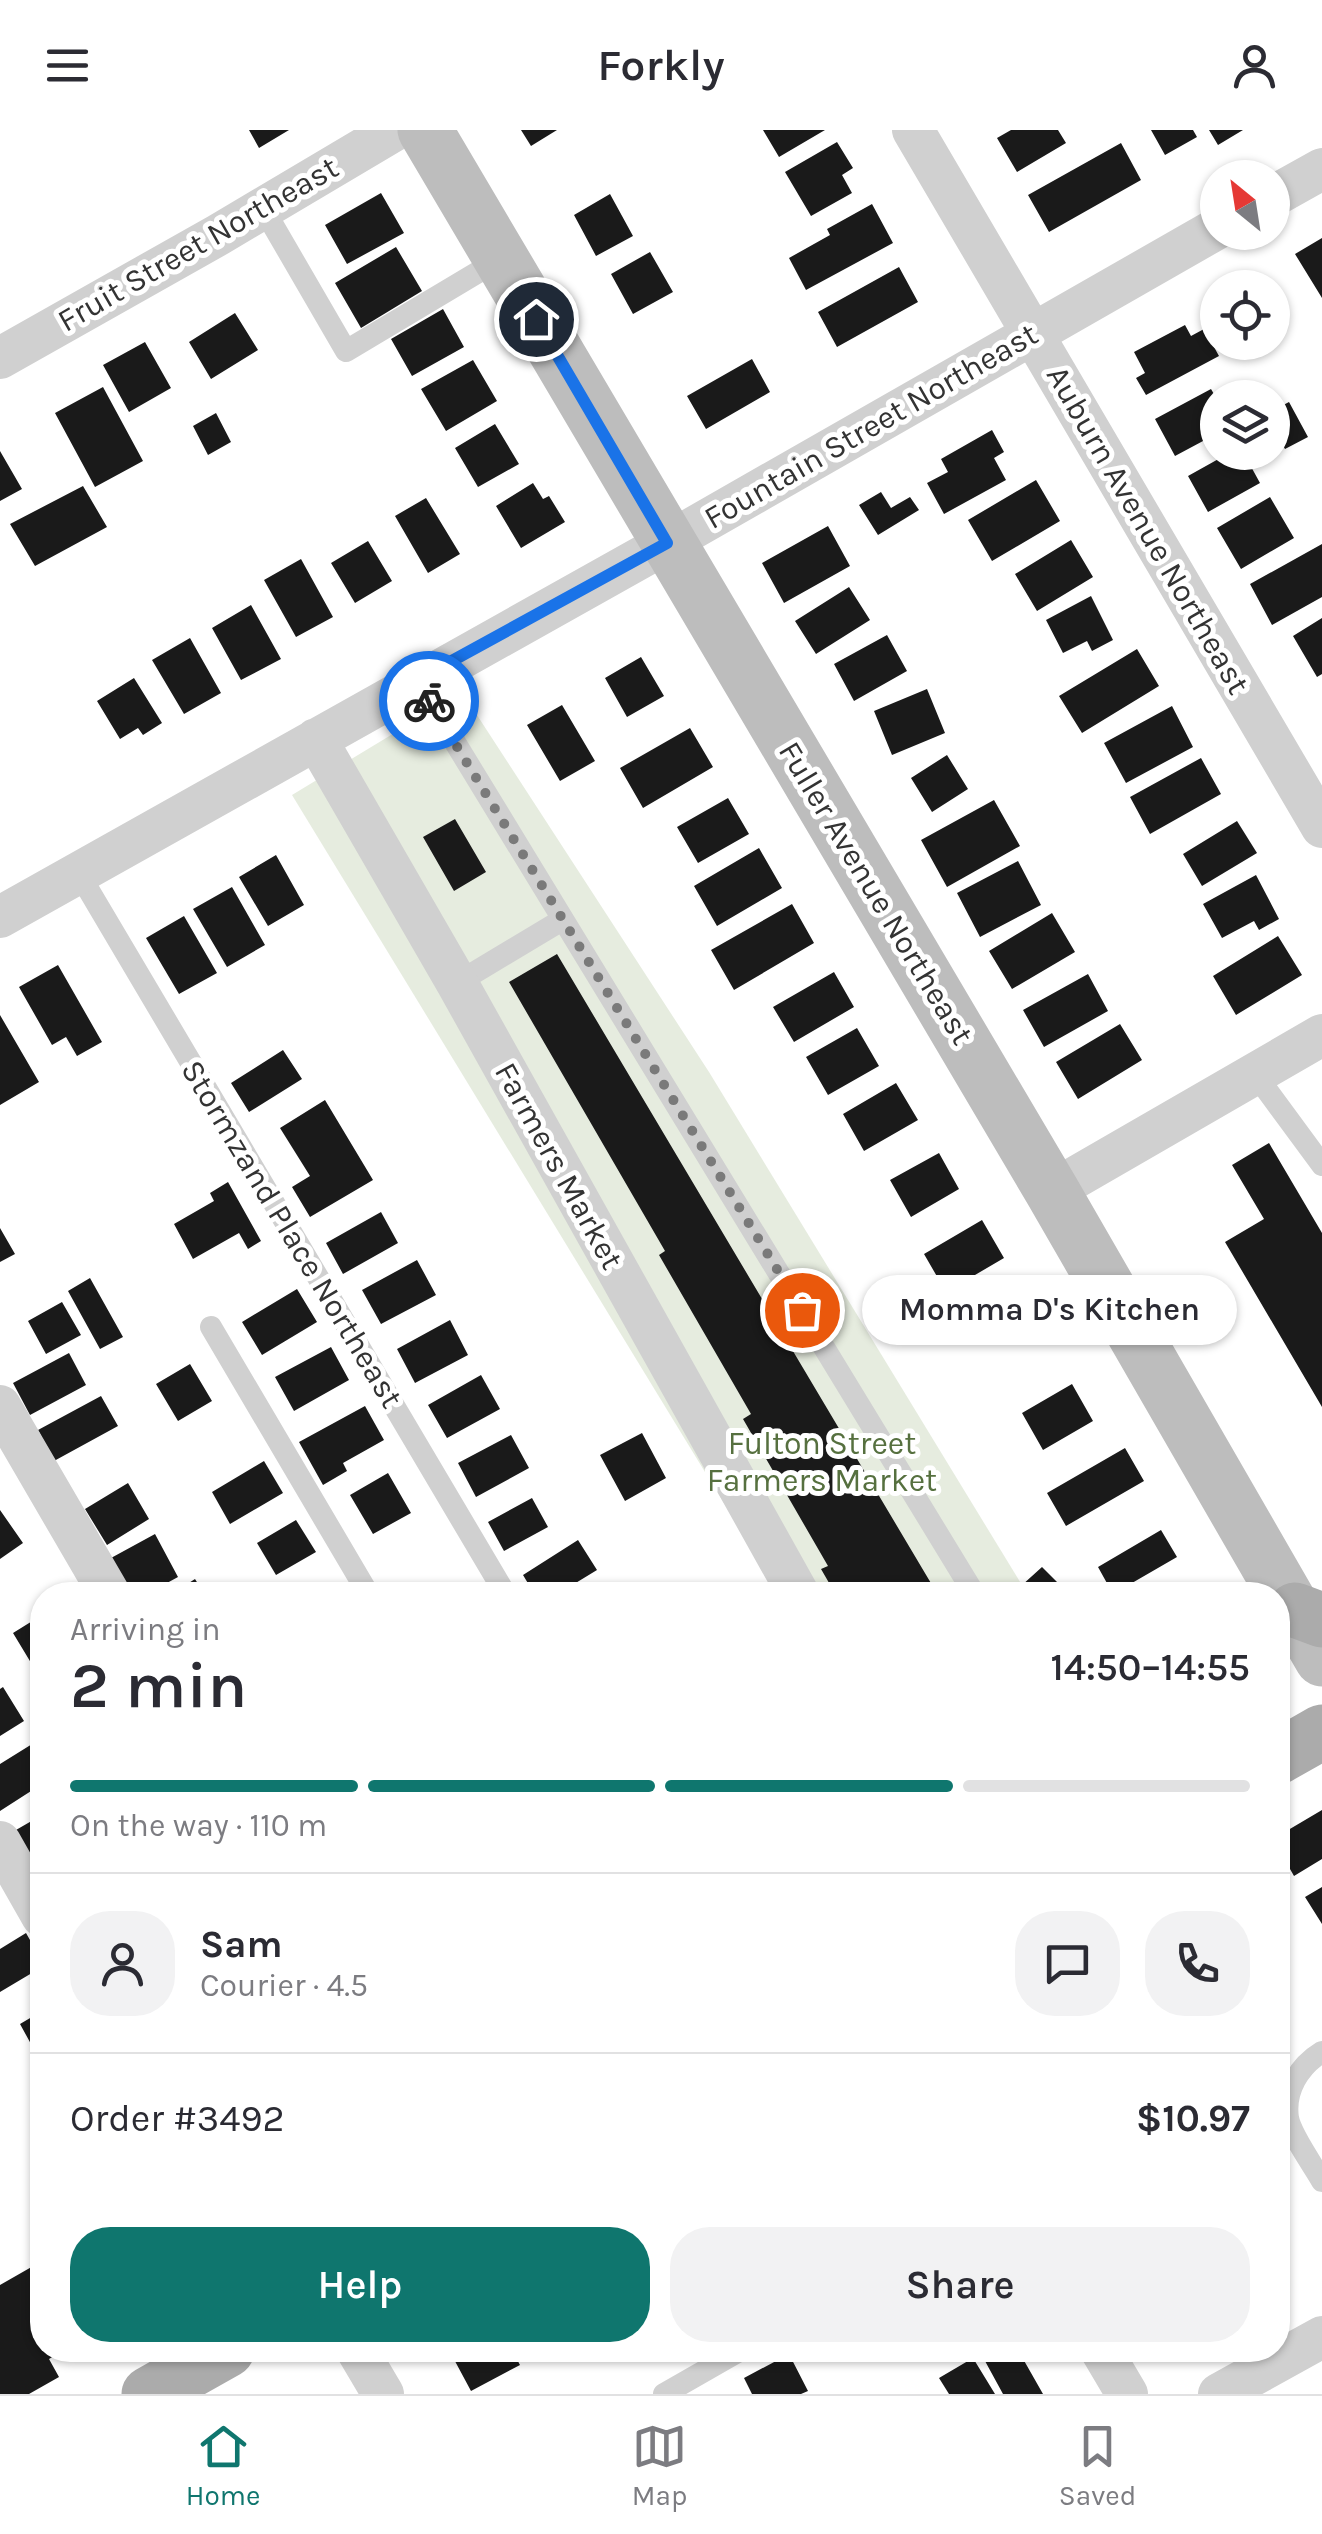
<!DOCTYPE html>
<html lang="en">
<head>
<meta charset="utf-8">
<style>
  body { margin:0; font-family:Karla,sans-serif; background:#f2f2f3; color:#2b2b33; height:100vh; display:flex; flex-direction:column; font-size:38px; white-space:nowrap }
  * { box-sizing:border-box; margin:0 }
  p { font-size:32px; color:#7c7c81 }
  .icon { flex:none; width:55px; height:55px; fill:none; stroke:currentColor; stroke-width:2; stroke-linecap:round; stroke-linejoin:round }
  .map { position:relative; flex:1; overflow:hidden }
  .details { position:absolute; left:30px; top:1452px; width:1260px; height:780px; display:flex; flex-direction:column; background:#fff; border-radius:40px; box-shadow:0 2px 8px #0004 }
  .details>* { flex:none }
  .needle { width:65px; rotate:330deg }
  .controls { position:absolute; left:1200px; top:30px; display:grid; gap:20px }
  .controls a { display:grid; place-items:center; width:90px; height:90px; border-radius:50%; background:#fff; box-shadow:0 2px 8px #0004; font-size:50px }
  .pin { position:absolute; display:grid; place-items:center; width:85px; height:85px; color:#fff; margin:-42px; border:5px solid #fff; border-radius:50%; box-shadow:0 2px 10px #0007 }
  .courier { position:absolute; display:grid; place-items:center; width:100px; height:100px; margin:-50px; border:8px solid #1a73e8; border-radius:50%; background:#fff; color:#222; box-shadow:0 2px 12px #0007 }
  .bubble { position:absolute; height:70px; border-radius:35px; background:#fff; box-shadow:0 2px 8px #0004; font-size:32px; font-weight:600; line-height:70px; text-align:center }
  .summary em { font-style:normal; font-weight:600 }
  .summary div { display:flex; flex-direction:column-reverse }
  .summary { display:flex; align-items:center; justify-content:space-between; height:170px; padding:0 40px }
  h1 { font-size:65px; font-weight:600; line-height:75px }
  .bar { display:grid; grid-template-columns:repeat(4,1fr); gap:15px 10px; align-content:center; height:120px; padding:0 40px }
  .bar i { height:12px; border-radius:8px; background:#e1e1e2 }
  .bar .selected { background:#0f766e }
  .bar p { grid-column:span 4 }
  .line { display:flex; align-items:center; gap:25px; padding:0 40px; border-top:2px solid #e1e1e2 }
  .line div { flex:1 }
  .round { display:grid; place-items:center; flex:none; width:105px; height:105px; border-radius:40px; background:#f2f2f3 }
  .button { display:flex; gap:20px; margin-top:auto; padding:20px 40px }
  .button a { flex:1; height:115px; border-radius:40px; background:#0f766e; color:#fff; font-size:40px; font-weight:600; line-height:115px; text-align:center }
  .button a+a { background:#f2f2f3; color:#2b2b33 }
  header { display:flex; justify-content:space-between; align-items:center; height:130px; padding:0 40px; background:#fff; font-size:45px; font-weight:600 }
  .tab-bar { display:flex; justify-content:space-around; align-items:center; height:140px; border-top:2px solid #e1e1e2; background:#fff; font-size:28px; color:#7c7c81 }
  .tab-bar a { display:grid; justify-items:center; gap:5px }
  .tab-bar .selected { color:#0f766e }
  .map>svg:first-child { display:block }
</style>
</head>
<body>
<header><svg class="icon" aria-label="menu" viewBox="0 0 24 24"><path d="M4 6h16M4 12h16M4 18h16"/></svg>Forkly<svg class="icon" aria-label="person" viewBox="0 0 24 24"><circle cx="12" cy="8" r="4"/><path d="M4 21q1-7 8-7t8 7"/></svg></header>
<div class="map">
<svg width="1322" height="2264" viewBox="0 0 1322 2264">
  <rect width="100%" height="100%" fill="#fff"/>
  <path fill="#e6ecdf" d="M 462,562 L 709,942 L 1028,1465 L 780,1465 L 292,665 Z"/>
  <path fill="#1a1a1a" d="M 249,0 L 289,0 L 259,18 Z
    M 521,0 L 557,0 L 531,16 Z
    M 763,0 L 825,0 L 779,27 Z
    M 1011,0 L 1058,0 L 1066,13 L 1017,42 L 997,8 Z
    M 1151,0 L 1193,0 L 1197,7 L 1165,25 Z
    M 1209,0 L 1243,0 L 1218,15 Z
    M 837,12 L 853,38 L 842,45 L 852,63 L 811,86 L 785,42 Z
    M 1121,13 L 1141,50 L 1049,102 L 1028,65 Z
    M 381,63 L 404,103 L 347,134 L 325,95 Z
    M 610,64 L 633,106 L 596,126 L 574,85 Z
    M 872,74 L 893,113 L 806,160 L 789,128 L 830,105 L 827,99 Z
    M 1322,108 L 1322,168 L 1295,124 Z
    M 396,117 L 422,161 L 361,198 L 335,153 Z
    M 650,122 L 673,162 L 633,184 L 611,144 Z
    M 899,137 L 918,172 L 837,217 L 818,182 Z
    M 443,179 L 464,217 L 412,246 L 391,209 Z
    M 235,183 L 258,220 L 211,249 L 189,212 Z
    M 1185,195 L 1191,206 L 1204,199 L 1219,226 L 1146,265 L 1136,248 L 1145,243 L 1134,222 Z
    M 145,212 L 171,258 L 129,282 L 103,235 Z
    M 752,229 L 770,262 L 706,299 L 687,266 Z
    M 473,230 L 497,271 L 446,301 L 421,259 Z
    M 103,257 L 143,331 L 95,357 L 55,283 Z
    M 1211,259 L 1218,271 L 1218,303 L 1175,326 L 1155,289 Z
    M 1289,272 L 1308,307 L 1285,319 L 1272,297 L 1272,281 Z
    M 216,283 L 231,312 L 208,325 L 193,296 Z
    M 495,294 L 519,334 L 478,357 L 455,318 Z
    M 992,300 L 1004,322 L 994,328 L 1006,350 L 944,384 L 927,353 L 948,342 L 941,329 Z
    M 0,321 L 22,359 L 0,371 Z
    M 1231,322 L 1243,322 L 1260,353 L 1208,382 L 1188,346 Z
    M 1036,350 L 1060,391 L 992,431 L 968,390 Z
    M 533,353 L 543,369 L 549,366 L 565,392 L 521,418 L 496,376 Z
    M 83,356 L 107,397 L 35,436 L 10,394 Z
    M 881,362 L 891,378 L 910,367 L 919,380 L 878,405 L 859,375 Z
    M 1270,367 L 1294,408 L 1241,439 L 1217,398 Z
    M 426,368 L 460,424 L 428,443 L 395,386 Z
    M 828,396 L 850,436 L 784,473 L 762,433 Z
    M 1071,410 L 1093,447 L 1037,481 L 1015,444 Z
    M 368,411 L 392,451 L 355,473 L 331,433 Z
    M 1322,414 L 1322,467 L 1272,495 L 1250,454 Z
    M 301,429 L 333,487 L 296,507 L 264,450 Z
    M 849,457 L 870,490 L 816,524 L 795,491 Z
    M 1091,466 L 1113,510 L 1092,521 L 1087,511 L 1063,523 L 1046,490 Z
    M 251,475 L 281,529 L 241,550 L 212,498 Z
    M 1322,488 L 1322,544 L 1317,547 L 1293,506 Z
    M 887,505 L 907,541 L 854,571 L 834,534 Z
    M 190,508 L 221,563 L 184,584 L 152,530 Z
    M 1137,519 L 1159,556 L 1082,603 L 1059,566 Z
    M 641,527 L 664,566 L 627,587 L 605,548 Z
    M 134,548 L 162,593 L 143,605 L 138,598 L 120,609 L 97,571 Z
    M 927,559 L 945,603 L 892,625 L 874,581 Z
    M 562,575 L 595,631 L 560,651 L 527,595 Z
    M 1172,576 L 1193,617 L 1126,653 L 1104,613 Z
    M 690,598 L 713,637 L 643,678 L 620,638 Z
    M 947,625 L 968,659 L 932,682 L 911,648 Z
    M 1201,628 L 1221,664 L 1150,704 L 1130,667 Z
    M 728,668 L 749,704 L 698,733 L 677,697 Z
    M 994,670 L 1020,716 L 947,757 L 921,710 Z
    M 455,689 L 486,742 L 454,761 L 423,707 Z
    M 1237,691 L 1257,723 L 1202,756 L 1183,724 Z
    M 759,718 L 782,758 L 717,796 L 694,756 Z
    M 276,725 L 304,775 L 268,796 L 239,747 Z
    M 1018,731 L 1041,775 L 980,807 L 957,763 Z
    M 1256,745 L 1279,789 L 1259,800 L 1254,791 L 1222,808 L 1203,774 Z
    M 232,757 L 265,815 L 227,837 L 193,779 Z
    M 792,774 L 814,813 L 734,860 L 711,820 Z
    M 1052,783 L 1075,822 L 1012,859 L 989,821 Z
    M 184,786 L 217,843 L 179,864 L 146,808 Z
    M 1278,806 L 1302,845 L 1236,885 L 1213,846 Z
    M 557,824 L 938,1465 L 836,1465 L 821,1439 L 828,1436 L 743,1289 L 751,1284 L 659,1125 L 665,1121 L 509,852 Z
    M 58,835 L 102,912 L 77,926 L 66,907 L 52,915 L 19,857 Z
    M 834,842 L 854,877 L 794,912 L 773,877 Z
    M 1088,844 L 1108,881 L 1044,917 L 1023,880 Z
    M 0,885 L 39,952 L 0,975 Z
    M 1120,894 L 1142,930 L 1078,969 L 1056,932 Z
    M 857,898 L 879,936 L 828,965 L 806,927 Z
    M 283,920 L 302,949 L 249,982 L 231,953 Z
    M 896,953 L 918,990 L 864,1021 L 843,984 Z
    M 325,970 L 373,1050 L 310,1087 L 292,1057 L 310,1046 L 280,998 Z
    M 1269,1013 L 1322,1103 L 1322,1277 L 1225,1112 L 1264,1089 L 1232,1035 Z
    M 939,1023 L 959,1059 L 911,1087 L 890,1050 Z
    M 228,1052 L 261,1111 L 248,1119 L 239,1103 L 193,1129 L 174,1094 L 214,1071 L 210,1063 Z
    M 381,1082 L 398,1113 L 343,1144 L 326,1113 Z
    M 982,1090 L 1004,1128 L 946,1162 L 924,1124 Z
    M 0,1098 L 15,1124 L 0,1132 Z
    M 417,1130 L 436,1165 L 381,1194 L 362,1160 Z
    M 90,1148 L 123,1207 L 100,1219 L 68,1161 Z
    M 297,1159 L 317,1192 L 262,1225 L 242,1192 Z
    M 62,1172 L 81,1205 L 46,1224 L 28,1191 Z
    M 450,1190 L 468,1225 L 415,1253 L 397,1219 Z
    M 331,1217 L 349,1250 L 294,1281 L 275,1247 Z
    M 69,1223 L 86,1255 L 30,1285 L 13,1253 Z
    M 190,1234 L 212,1271 L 178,1291 L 156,1254 Z
    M 481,1245 L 500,1279 L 447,1308 L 428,1275 Z
    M 1072,1254 L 1093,1291 L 1043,1320 L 1022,1283 Z
    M 101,1266 L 118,1296 L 54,1331 L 38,1300 Z
    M 365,1276 L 384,1310 L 343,1333 L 347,1341 L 323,1355 L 299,1312 Z
    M 642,1303 L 666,1348 L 625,1371 L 600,1325 Z
    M 511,1305 L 529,1338 L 476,1367 L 458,1333 Z
    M 1125,1318 L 1144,1351 L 1066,1396 L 1047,1363 Z
    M 264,1331 L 283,1363 L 230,1394 L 212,1362 Z
    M 388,1343 L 411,1383 L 373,1404 L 350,1365 Z
    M 128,1353 L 149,1389 L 107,1415 L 85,1379 Z
    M 532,1368 L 548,1397 L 504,1421 L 488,1392 Z
    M 0,1380 L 23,1413 L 0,1429 Z
    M 296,1390 L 316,1422 L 276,1445 L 257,1413 Z
    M 1161,1400 L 1177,1427 L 1113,1464 L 1098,1437 Z
    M 155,1404 L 178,1447 L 145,1465 L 131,1465 L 111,1428 Z
    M 578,1410 L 597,1440 L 556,1465 L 535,1465 L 523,1445 Z
    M 1042,1437 L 1062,1457 L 1053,1465 L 1030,1465 L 1021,1456 Z
    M 195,1449 L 205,1465 L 170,1465 Z
    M 42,1485 L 42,1551 L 13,1503 Z
    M 3,1557 L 24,1591 L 0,1606 L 0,1559 Z
    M 37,1611 L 42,1620 L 42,1654 L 0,1681 L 0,1634 Z
    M 1322,1680 L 1322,1729 L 1294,1746 L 1278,1718 L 1278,1706 Z
    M 42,1685 L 42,1732 L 29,1740 L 9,1704 Z
    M 1322,1757 L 1322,1794 L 1305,1767 Z
    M 26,1803 L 42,1831 L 42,1837 L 0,1862 L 0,1819 Z
    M 42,1881 L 42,1934 L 20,1894 Z
    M 42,2131 L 42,2220 L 57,2220 L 59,2223 L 49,2229 L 59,2247 L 29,2264 L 0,2264 L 0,2155 Z
    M 449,2220 L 512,2220 L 520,2235 L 471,2261 Z
    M 1004,2220 L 1018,2220 L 1043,2264 L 1003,2264 L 985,2231 Z
    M 789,2224 L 808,2261 L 801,2264 L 752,2264 L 744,2248 Z
    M 973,2228 L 995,2264 L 949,2264 L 939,2248 Z"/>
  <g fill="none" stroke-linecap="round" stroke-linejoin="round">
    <path stroke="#d0d0d0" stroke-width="22" d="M 263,78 L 346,221 L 500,129
      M 417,550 L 975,1465
      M 78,742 L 506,1465
      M 457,853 L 562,790
      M 1255,944 L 1322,1035
      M 211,1197 L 369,1465
      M 1322,1922 C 1299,1936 1284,1961 1288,1988 C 1291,2005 1313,2035 1322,2051
      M 664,2264 L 741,2220"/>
    <path stroke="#d0d0d0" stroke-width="42" d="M 913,0 L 1322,697
      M 1272,67 L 1322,39
      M 0,228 L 218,105 L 395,0
      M 316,609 L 457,853 L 799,1465
      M 0,787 L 667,413 L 1218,98
      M 1052,1061 L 1322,905
      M 0,1276 L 110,1465
      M 0,1712 L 42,1786
      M 357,2220 L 383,2264
      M 1101,2220 L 1127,2264
      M 1219,2264 L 1322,2207"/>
    <path stroke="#bdbdbd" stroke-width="55" d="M 425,0 L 1052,1061 L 1322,1529"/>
    <path stroke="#ababab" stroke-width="55" d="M 1295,1480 L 1322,1490
      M 1278,1627 L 1322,1602
      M 149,2264 L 227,2220"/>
  </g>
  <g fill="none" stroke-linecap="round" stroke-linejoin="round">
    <path stroke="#7a7a7a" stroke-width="10" stroke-dasharray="0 18" d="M 429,571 L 802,1180"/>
    <path stroke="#1a73e8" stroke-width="12" d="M 429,571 L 417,550 L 667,413 L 536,189"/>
  </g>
  <g text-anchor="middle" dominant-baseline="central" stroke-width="10" stroke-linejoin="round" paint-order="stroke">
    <g font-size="32" fill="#333" stroke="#fff">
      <text transform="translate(198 114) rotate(-30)">Fruit Street Northeast</text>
      <text transform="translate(871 296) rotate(-30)">Fountain Street Northeast</text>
      <text transform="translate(1148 400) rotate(60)">Auburn Avenue Northeast</text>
      <text transform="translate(876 763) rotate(59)">Fuller Avenue Northeast</text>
      <text transform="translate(559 1036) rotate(61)">Farmers Market</text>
      <text transform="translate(292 1104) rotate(59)">Stormzand Place Northeast</text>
    </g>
    <g font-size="32" fill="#56703f" stroke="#fff">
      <text x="822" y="1313">Fulton Street<tspan x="822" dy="37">Farmers Market</tspan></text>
    </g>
  </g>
</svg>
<div class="controls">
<a><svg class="needle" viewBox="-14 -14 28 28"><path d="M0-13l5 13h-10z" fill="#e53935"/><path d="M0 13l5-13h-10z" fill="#7c7c81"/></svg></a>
<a><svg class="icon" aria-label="locate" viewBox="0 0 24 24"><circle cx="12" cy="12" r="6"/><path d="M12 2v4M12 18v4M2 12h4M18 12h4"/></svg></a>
<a><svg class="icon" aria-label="layers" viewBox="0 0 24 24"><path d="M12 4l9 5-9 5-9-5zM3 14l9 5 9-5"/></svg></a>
</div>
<div class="pin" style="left:802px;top:1180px;background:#ea580c"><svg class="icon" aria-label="bag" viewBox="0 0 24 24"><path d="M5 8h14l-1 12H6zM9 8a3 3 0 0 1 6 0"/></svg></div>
<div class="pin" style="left:536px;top:189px;background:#1f2937"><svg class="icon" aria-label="home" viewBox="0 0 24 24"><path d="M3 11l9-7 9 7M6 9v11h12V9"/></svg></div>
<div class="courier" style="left:429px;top:571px"><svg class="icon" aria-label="bike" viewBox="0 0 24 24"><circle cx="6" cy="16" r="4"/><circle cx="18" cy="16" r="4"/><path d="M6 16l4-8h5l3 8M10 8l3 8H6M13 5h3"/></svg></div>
<div class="bubble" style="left:862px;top:1145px;width:375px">Momma D's Kitchen</div>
<section class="details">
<div class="summary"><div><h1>2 min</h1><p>Arriving in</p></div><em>14:50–14:55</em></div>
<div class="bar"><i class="selected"></i><i class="selected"></i><i class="selected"></i><i></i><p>On the way · 110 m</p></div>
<div class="line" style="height:180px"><a class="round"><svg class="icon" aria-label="person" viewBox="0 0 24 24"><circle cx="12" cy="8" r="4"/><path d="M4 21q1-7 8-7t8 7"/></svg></a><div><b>Sam</b><p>Courier · 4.5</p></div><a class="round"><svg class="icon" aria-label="chat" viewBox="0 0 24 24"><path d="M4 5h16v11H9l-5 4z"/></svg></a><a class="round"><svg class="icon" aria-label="phone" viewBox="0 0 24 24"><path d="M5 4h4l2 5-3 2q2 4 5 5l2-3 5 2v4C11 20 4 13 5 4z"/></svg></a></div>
<div class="line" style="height:130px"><div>Order #3492</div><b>$10.97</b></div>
<div class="button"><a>Help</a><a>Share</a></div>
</section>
</div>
<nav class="tab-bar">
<a class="selected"><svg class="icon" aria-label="home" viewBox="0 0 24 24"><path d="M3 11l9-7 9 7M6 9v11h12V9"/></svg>Home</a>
<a><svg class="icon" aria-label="map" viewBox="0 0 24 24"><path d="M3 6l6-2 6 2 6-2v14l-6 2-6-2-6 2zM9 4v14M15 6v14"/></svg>Map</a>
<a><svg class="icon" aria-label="saved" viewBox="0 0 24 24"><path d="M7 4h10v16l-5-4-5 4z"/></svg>Saved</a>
</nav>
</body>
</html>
